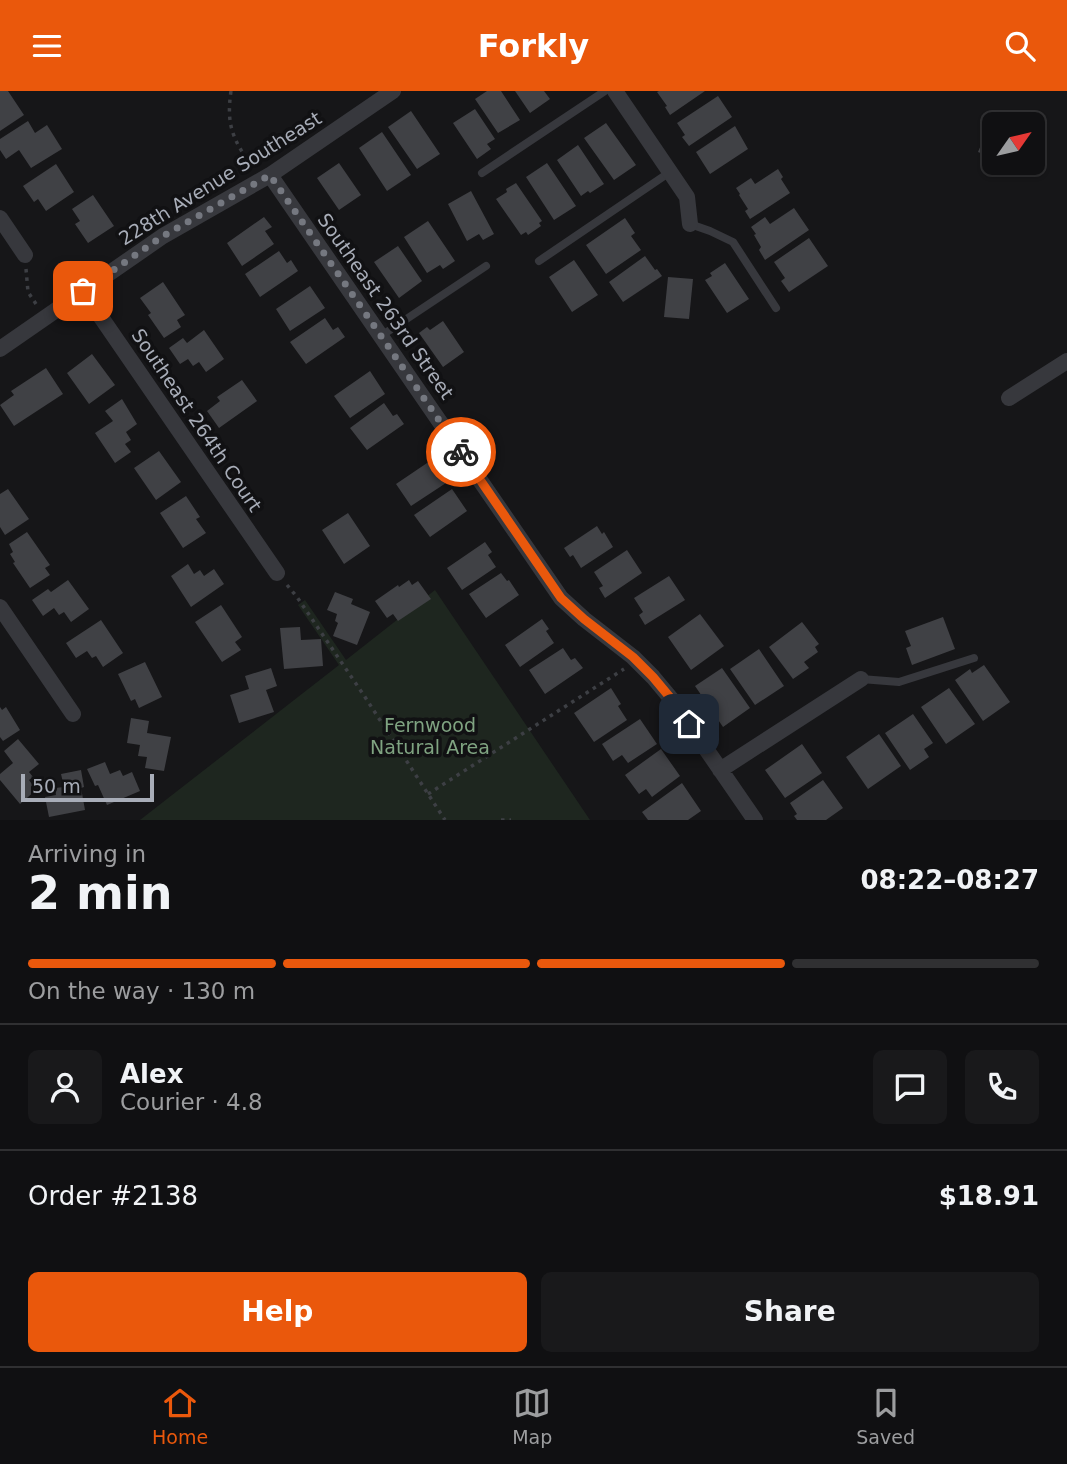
<!DOCTYPE html>
<html lang="en">
<head>
<meta charset="utf-8">
<style>
  body { margin:0; font-family:"DejaVu Sans",sans-serif; background:#19191b; color:#f1f3f6; height:100vh; display:flex; flex-direction:column; font-size:26px; white-space:nowrap }
  * { box-sizing:border-box; margin:0 }
  p { font-size:23px; color:#9c9d9f }
  .icon { flex:none; width:38px; height:38px; fill:none; stroke:currentColor; stroke-width:2; stroke-linecap:round; stroke-linejoin:round }
  .map { position:relative; height:729px; overflow:hidden }
  .drawer { display:flex; flex-direction:column; background:#101012; flex:1 }
  .drawer>* { flex:none }
  .needle { width:46px; rotate:56deg }
  .controls { position:absolute; left:982px; top:21px; display:grid; gap:14px }
  .controls a { display:grid; place-items:center; width:63px; height:63px; border-radius:10px; background:#101012; box-shadow:0 2px 5px #0004,0 0 0 2px #303032; font-size:35px }
  .scale { position:absolute; left:21px; bottom:18px; width:133px; box-sizing:border-box; padding-left:7px; border:4px solid #a8adb8; border-top:0; font-size:19px; line-height:24px; white-space:nowrap; color:#a8adb8; -webkit-text-stroke:5px #111113; paint-order:stroke }
  .pin { position:absolute; display:grid; place-items:center; width:60px; height:60px; color:#fff; margin:-30px; border-radius:14px; box-shadow:0 4px 10px #0006 }
  .courier { position:absolute; display:grid; place-items:center; width:70px; height:70px; margin:-35px; border:5px solid #ea580c; border-radius:50%; background:#fff; color:#222; box-shadow:0 2px 9px #0007 }
  .summary em { font-style:normal; font-weight:700 }
  .summary div { display:flex; flex-direction:column-reverse }
  .summary { display:flex; align-items:center; justify-content:space-between; height:119px; padding:0 28px }
  h1 { font-size:46px; font-weight:700; line-height:52px }
  .bar { display:grid; grid-template-columns:repeat(4,1fr); gap:10px 7px; align-content:center; height:84px; padding:0 28px }
  .bar i { height:9px; border-radius:5px; background:#303032 }
  .bar .selected { background:#ea580c }
  .bar p { grid-column:span 4 }
  .line { display:flex; align-items:center; gap:18px; padding:0 28px; border-top:2px solid #303032 }
  .line div { flex:1 }
  .round { display:grid; place-items:center; flex:none; width:74px; height:74px; border-radius:10px; background:#19191b }
  .primary-button { display:flex; gap:14px; margin-top:auto; padding:14px 28px }
  .primary-button a { flex:1; height:80px; border-radius:10px; background:#ea580c; color:#fff; font-size:28px; font-weight:700; line-height:80px; text-align:center }
  .primary-button a+a { background:#19191b; color:#f1f3f6 }
  header { display:flex; justify-content:space-between; align-items:center; height:91px; padding:0 28px; background:#ea580c; color:#fff; font-size:32px; font-weight:700 }
  .tabs { display:flex; justify-content:space-around; align-items:center; height:98px; border-top:2px solid #303032; background:#101012; font-size:19px; color:#9c9d9f }
  .tabs a { display:grid; justify-items:center; gap:4px }
  .tabs .selected { color:#ea580c }
  .map>svg:first-child { display:block }
</style>
</head>
<body>
<header><svg class="icon" aria-label="menu" viewBox="0 0 24 24"><path d="M4 6h16M4 12h16M4 18h16"/></svg>Forkly<svg class="icon" aria-label="search" viewBox="0 0 24 24"><circle cx="10" cy="10" r="6"/><path d="M15 15l6 6"/></svg></header>
<div class="map">
<svg width="1067" height="729" viewBox="0 0 1067 729">
  <rect width="100%" height="100%" fill="#161618"/>
  <path fill="#1e261f" d="M 435,499 L 590,729 L 140,729 L 339,574 L 298,514 L 305,509 L 346,569 Z"/>
  <path fill="#404145" d="M 0,0 L 8,0 L 24,24 L 0,40 Z
    M 487,0 L 501,0 L 520,29 L 498,42 L 475,8 Z
    M 515,0 L 544,0 L 550,8 L 530,22 Z
    M 659,0 L 705,0 L 670,24 L 665,16 L 667,15 L 657,1 Z
    M 718,5 L 732,26 L 689,55 L 682,46 L 685,44 L 677,32 Z
    M 475,18 L 495,48 L 487,53 L 491,58 L 477,68 L 453,32 Z
    M 411,20 L 440,63 L 417,78 L 388,36 Z
    M 28,30 L 35,42 L 47,34 L 62,58 L 31,77 L 19,59 L 6,68 L 0,59 L 0,48 Z
    M 606,32 L 636,74 L 614,89 L 584,47 Z
    M 990,33 L 994,35 L 994,67 L 978,61 Z
    M 735,35 L 748,58 L 710,83 L 696,61 Z
    M 382,41 L 411,84 L 387,100 L 359,57 Z
    M 578,54 L 604,93 L 590,102 L 588,100 L 581,105 L 557,69 Z
    M 339,72 L 361,104 L 339,119 L 317,87 Z
    M 547,72 L 576,115 L 554,129 L 526,86 Z
    M 1005,72 L 1030,72 L 1026,81 Z
    M 56,73 L 74,101 L 46,120 L 38,108 L 34,111 L 23,95 Z
    M 778,78 L 783,86 L 781,88 L 790,102 L 750,128 L 745,120 L 748,118 L 739,104 L 740,103 L 736,97 L 751,87 L 755,93 Z
    M 516,92 L 542,130 L 539,132 L 541,135 L 528,144 L 526,141 L 521,144 L 496,108 L 507,101 L 506,98 Z
    M 471,100 L 494,143 L 483,149 L 479,143 L 467,150 L 448,113 Z
    M 93,104 L 114,135 L 88,152 L 75,133 L 80,130 L 72,118 Z
    M 794,117 L 809,139 L 765,169 L 759,159 L 761,156 L 754,144 L 756,143 L 751,136 L 765,126 L 770,133 Z
    M 264,126 L 272,136 L 265,140 L 274,153 L 242,175 L 227,152 Z
    M 625,127 L 635,142 L 631,145 L 641,159 L 606,183 L 586,154 Z
    M 428,130 L 455,170 L 443,178 L 440,174 L 427,182 L 404,146 Z
    M 809,147 L 828,175 L 789,201 L 781,190 L 785,187 L 774,171 Z
    M 398,155 L 422,190 L 399,207 L 374,171 Z
    M 279,160 L 287,172 L 291,169 L 298,180 L 260,206 L 245,183 Z
    M 645,165 L 655,179 L 657,178 L 662,185 L 623,211 L 609,191 Z
    M 574,169 L 598,204 L 572,221 L 549,186 Z
    M 725,172 L 749,208 L 727,222 L 705,189 L 712,185 L 710,182 Z
    M 668,186 L 693,188 L 689,228 L 664,226 Z
    M 163,191 L 185,224 L 177,229 L 181,236 L 164,247 L 148,224 L 151,222 L 140,207 Z
    M 310,195 L 325,217 L 290,240 L 276,218 Z
    M 325,227 L 333,239 L 338,236 L 345,246 L 306,273 L 290,251 Z
    M 443,230 L 464,261 L 443,276 L 419,242 L 427,236 L 430,239 Z
    M 204,239 L 224,268 L 206,281 L 199,271 L 193,275 L 188,268 L 180,273 L 169,257 L 183,247 L 187,252 Z
    M 92,263 L 115,294 L 89,313 L 67,282 Z
    M 46,277 L 63,303 L 14,335 L 0,314 L 14,304 L 11,300 Z
    M 370,280 L 385,303 L 350,327 L 334,305 Z
    M 242,289 L 257,310 L 219,337 L 207,320 L 220,310 L 217,306 Z
    M 122,308 L 137,333 L 126,341 L 131,349 L 125,353 L 131,361 L 115,372 L 95,342 L 113,330 L 105,320 Z
    M 384,312 L 393,325 L 397,323 L 404,333 L 367,359 L 350,337 Z
    M 159,360 L 181,391 L 156,409 L 134,377 Z
    M 430,370 L 446,392 L 411,415 L 396,393 Z
    M 8,398 L 29,428 L 5,444 L 0,436 L 0,403 Z
    M 452,398 L 467,420 L 430,446 L 414,424 Z
    M 186,405 L 200,426 L 196,428 L 206,442 L 183,457 L 160,422 Z
    M 348,422 L 370,455 L 344,473 L 322,439 Z
    M 597,435 L 602,443 L 604,441 L 613,456 L 581,477 L 573,464 L 570,466 L 564,457 Z
    M 27,441 L 50,474 L 45,477 L 50,484 L 30,497 L 13,472 L 15,471 L 10,463 L 13,461 L 9,453 Z
    M 485,451 L 492,461 L 488,464 L 496,476 L 462,499 L 447,477 Z
    M 627,459 L 642,482 L 605,507 L 599,497 L 603,495 L 594,481 Z
    M 188,473 L 194,483 L 200,479 L 204,485 L 214,478 L 224,493 L 191,516 L 171,485 Z
    M 501,482 L 507,490 L 509,489 L 519,504 L 486,527 L 469,503 Z
    M 669,485 L 685,509 L 645,534 L 639,524 L 643,521 L 634,507 Z
    M 68,489 L 89,518 L 71,531 L 64,521 L 59,524 L 54,517 L 43,525 L 32,509 L 48,498 L 51,501 Z
    M 409,489 L 412,494 L 418,490 L 431,508 L 398,530 L 393,523 L 387,527 L 375,510 L 398,494 L 399,496 Z
    M 335,501 L 353,508 L 351,513 L 370,521 L 357,554 L 333,545 L 338,532 L 335,530 L 337,523 L 327,519 Z
    M 221,514 L 242,546 L 235,551 L 241,559 L 222,571 L 195,531 Z
    M 700,523 L 724,555 L 691,579 L 668,546 Z
    M 943,526 L 955,558 L 912,574 L 906,557 L 911,555 L 905,540 Z
    M 542,528 L 549,538 L 546,540 L 554,552 L 520,576 L 505,554 Z
    M 101,529 L 123,562 L 103,576 L 96,565 L 92,567 L 87,560 L 76,567 L 66,552 Z
    M 802,531 L 819,553 L 815,556 L 818,561 L 804,571 L 809,577 L 793,588 L 769,556 Z
    M 300,536 L 301,549 L 321,548 L 323,575 L 284,578 L 280,537 Z
    M 563,557 L 571,569 L 575,567 L 583,577 L 545,603 L 529,579 Z
    M 759,558 L 784,595 L 755,614 L 730,578 Z
    M 145,571 L 162,606 L 139,617 L 135,608 L 131,610 L 118,583 Z
    M 984,574 L 1010,611 L 983,630 L 955,589 L 970,578 L 972,582 Z
    M 271,577 L 277,595 L 266,599 L 274,621 L 239,632 L 230,604 L 249,598 L 245,585 Z
    M 722,577 L 750,617 L 723,636 L 695,595 Z
    M 611,597 L 621,613 L 618,615 L 627,629 L 594,651 L 574,622 Z
    M 949,597 L 975,633 L 946,653 L 921,616 Z
    M 0,616 L 2,619 L 6,616 L 20,639 L 3,650 L 0,646 Z
    M 913,623 L 933,652 L 924,658 L 929,666 L 910,679 L 885,642 Z
    M 131,627 L 149,630 L 147,642 L 171,646 L 164,680 L 145,677 L 147,666 L 138,665 L 140,654 L 127,652 Z
    M 640,628 L 657,653 L 628,672 L 622,664 L 613,670 L 602,653 Z
    M 879,643 L 901,675 L 868,698 L 846,666 Z
    M 18,648 L 39,673 L 29,681 L 33,686 L 29,689 L 36,699 L 20,713 L 0,689 L 0,683 L 13,672 L 4,660 Z
    M 802,653 L 822,682 L 785,707 L 765,679 Z
    M 661,658 L 680,685 L 652,706 L 646,698 L 639,703 L 625,684 Z
    M 105,671 L 110,683 L 120,679 L 123,685 L 132,681 L 140,700 L 107,714 L 98,694 L 95,695 L 87,678 Z
    M 81,679 L 84,696 L 81,697 L 85,719 L 49,726 L 45,706 L 56,704 L 55,697 L 64,696 L 61,683 Z
    M 823,689 L 843,717 L 826,729 L 797,729 L 794,725 L 797,723 L 790,712 Z
    M 682,692 L 701,720 L 688,729 L 648,729 L 642,721 Z"/>
  <g fill="none" stroke-linecap="round" stroke-linejoin="round">
    <path stroke="#3d3f44" stroke-width="3.5" stroke-dasharray="3.5 5" stroke-linecap="butt" d="M 231,0 C 226,35 233,48 252,76
      M 26,178 L 28,201 L 36,213
      M 287,494 L 297,506 L 363,603 L 445,729
      M 428,703 L 624,578
      M 501,729 L 511,729"/>
    <path stroke="#37383d" stroke-width="8" d="M 482,82 L 605,0
      M 690,133 L 710,140 L 733,151 L 776,217
      M 539,170 L 670,81
      M 381,245 L 486,175
      M 861,588 L 899,591 L 974,567"/>
    <path stroke="#37383d" stroke-width="16" d="M 615,0 L 687,106 L 690,133
      M 270,84 L 561,507 L 584,528 L 633,566 L 653,586 L 673,610 L 755,729
      M 0,127 L 25,164
      M 83,200 L 277,482
      M 0,258 L 163,145 L 270,84 L 393,0
      M 1009,307 L 1067,270
      M 0,516 L 73,623
      M 720,679 L 861,588"/>
  </g>
  <g fill="none" stroke-linecap="round" stroke-linejoin="round">
    <path stroke="#757880" stroke-width="7" stroke-dasharray="0 12.6" d="M 83,200 L 163,145 L 270,84 L 461,361"/>
    <path stroke="#ea580c" stroke-width="9" d="M 461,361 L 561,507 L 584,528 L 633,566 L 653,586 L 673,610 L 689,633"/>
  </g>
  <g text-anchor="middle" dominant-baseline="central" stroke-width="7" stroke-linejoin="round" paint-order="stroke">
    <g font-size="19" fill="#a8adb8" stroke="#111113">
      <text transform="translate(220 87) rotate(-32)">228th Avenue Southeast</text>
      <text transform="translate(386 215) rotate(55)">Southeast 263rd Street</text>
      <text transform="translate(197 329) rotate(56)">Southeast 264th Court</text>
    </g>
    <g font-size="19" fill="#7fa381" stroke="#111113">
      <text x="430" y="634">Fernwood<tspan x="430" dy="22">Natural Area</tspan></text>
    </g>
  </g>
</svg>
<div class="controls">
<a><svg class="needle" viewBox="-14 -14 28 28"><path d="M0-13l5 13h-10z" fill="#e53935"/><path d="M0 13l5-13h-10z" fill="#9c9d9f"/></svg></a>
</div>
<div class="scale">50 m</div>
<div class="pin" style="left:83px;top:200px;background:#ea580c"><svg class="icon" aria-label="bag" viewBox="0 0 24 24"><path d="M5 8h14l-1 12H6zM9 8a3 3 0 0 1 6 0"/></svg></div>
<div class="pin" style="left:689px;top:633px;background:#1f2937"><svg class="icon" aria-label="home" viewBox="0 0 24 24"><path d="M3 11l9-7 9 7M6 9v11h12V9"/></svg></div>
<div class="courier" style="left:461px;top:361px"><svg class="icon" aria-label="bike" viewBox="0 0 24 24"><circle cx="6" cy="16" r="4"/><circle cx="18" cy="16" r="4"/><path d="M6 16l4-8h5l3 8M10 8l3 8H6M13 5h3"/></svg></div>
</div>
<section class="drawer">
<div class="summary"><div><h1>2 min</h1><p>Arriving in</p></div><em>08:22–08:27</em></div>
<div class="bar"><i class="selected"></i><i class="selected"></i><i class="selected"></i><i></i><p>On the way · 130 m</p></div>
<div class="line" style="height:126px"><a class="round"><svg class="icon" aria-label="person" viewBox="0 0 24 24"><circle cx="12" cy="8" r="4"/><path d="M4 21q1-7 8-7t8 7"/></svg></a><div><b>Alex</b><p>Courier · 4.8</p></div><a class="round"><svg class="icon" aria-label="chat" viewBox="0 0 24 24"><path d="M4 5h16v11H9l-5 4z"/></svg></a><a class="round"><svg class="icon" aria-label="phone" viewBox="0 0 24 24"><path d="M5 4h4l2 5-3 2q2 4 5 5l2-3 5 2v4C11 20 4 13 5 4z"/></svg></a></div>
<div class="line" style="height:91px"><div>Order #2138</div><b>$18.91</b></div>
<div class="primary-button"><a>Help</a><a>Share</a></div>
</section>
<nav class="tabs">
<a class="selected"><svg class="icon" aria-label="home" viewBox="0 0 24 24"><path d="M3 11l9-7 9 7M6 9v11h12V9"/></svg>Home</a>
<a><svg class="icon" aria-label="map" viewBox="0 0 24 24"><path d="M3 6l6-2 6 2 6-2v14l-6 2-6-2-6 2zM9 4v14M15 6v14"/></svg>Map</a>
<a><svg class="icon" aria-label="saved" viewBox="0 0 24 24"><path d="M7 4h10v16l-5-4-5 4z"/></svg>Saved</a>
</nav>
</body>
</html>
